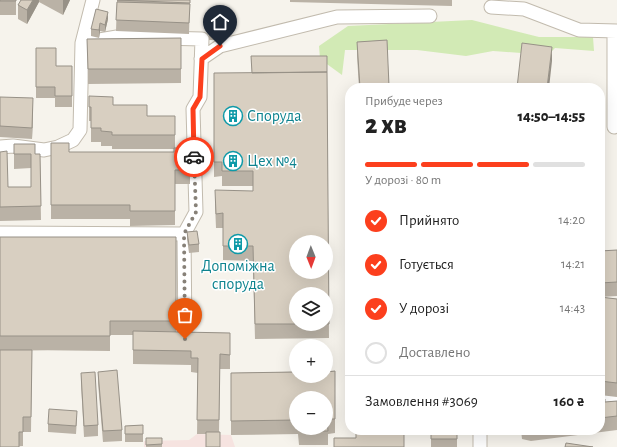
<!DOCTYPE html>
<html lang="uk">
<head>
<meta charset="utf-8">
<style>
  body { margin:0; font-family:"Alegreya Sans",sans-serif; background:#f6f6f6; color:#222; height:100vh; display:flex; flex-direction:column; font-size:15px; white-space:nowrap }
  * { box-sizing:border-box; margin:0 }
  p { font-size:13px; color:#767676 }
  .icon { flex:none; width:22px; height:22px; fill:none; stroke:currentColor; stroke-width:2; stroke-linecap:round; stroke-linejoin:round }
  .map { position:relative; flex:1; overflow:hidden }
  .drawer { position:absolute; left:345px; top:83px; width:260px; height:352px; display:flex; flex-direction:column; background:#fff; border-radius:16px; box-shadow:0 4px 16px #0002 }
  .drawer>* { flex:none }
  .needle { width:26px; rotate:179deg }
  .controls { position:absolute; left:289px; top:235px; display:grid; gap:8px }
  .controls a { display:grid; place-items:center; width:44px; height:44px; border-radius:50%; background:#fff; box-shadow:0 4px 16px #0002; font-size:20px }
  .pin { position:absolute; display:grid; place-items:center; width:34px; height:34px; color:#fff; margin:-41px -17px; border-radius:50% 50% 50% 0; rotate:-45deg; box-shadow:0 0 4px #0007 }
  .pin .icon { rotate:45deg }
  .courier { position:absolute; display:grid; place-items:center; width:40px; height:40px; margin:-20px; border:3px solid #fc3f1d; border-radius:50%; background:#fff; color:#222; box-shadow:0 1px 5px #0007 }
  .headline em { font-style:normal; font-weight:800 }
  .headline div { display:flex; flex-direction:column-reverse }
  .headline { display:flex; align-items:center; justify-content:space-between; height:68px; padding:0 20px }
  h1 { font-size:26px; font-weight:800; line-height:30px }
  .bar { display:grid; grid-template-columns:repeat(4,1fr); gap:6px 4px; align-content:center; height:48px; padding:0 20px }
  .bar i { height:5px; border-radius:3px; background:#e0e0e0 }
  .bar .on { background:#fc3f1d }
  .bar p { grid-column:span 4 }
  .line { display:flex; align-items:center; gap:10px; padding:0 20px; border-top:1px solid #e0e0e0 }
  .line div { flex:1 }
  ol { padding:0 20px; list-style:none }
  li { display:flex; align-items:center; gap:12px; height:44px }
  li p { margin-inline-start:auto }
  li .icon { padding:4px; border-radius:50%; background:#fc3f1d; color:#fff; stroke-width:4 }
  li:last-child { color:#767676 }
  li i { width:22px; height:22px; border:2px solid #e0e0e0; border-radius:50% }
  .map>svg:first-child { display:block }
</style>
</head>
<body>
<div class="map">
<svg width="617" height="447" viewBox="0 0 617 447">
  <rect width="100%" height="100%" fill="#f6f3ec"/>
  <path fill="#f6e3e0" d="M 197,434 L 231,435 L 235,447 L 144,447 L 144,441 L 189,440 Z"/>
  <path fill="#d2eab5" d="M 472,20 L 539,37 L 593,37 L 594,51 L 555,48 L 548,55 L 493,51 L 466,56 L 417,50 L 345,50 L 342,75 L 320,59 L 319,46 L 348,26 Z"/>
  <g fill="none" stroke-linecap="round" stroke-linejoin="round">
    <defs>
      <path id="minor" d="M 491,7 L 524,9 L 579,30 L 617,31
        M 82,43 L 117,37 L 202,39 L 200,97 L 193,109 L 196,212 L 184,234 L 185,339
        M 201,59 L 220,46 L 337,17 L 430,16
        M 614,127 L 614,31
        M 0,147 L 13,146 L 44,150 L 58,147 L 73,140 L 80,130 L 82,43 L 93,0
        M 0,233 L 184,234
        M 600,400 L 617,401
        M 480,447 L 480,430"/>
    </defs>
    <use href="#minor" stroke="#c2bbae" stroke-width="15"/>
    <use href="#minor" stroke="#fff" stroke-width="13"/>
  </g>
  <path fill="#bab2a6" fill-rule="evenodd" d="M 0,0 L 16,0 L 16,15 L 0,15 Z
    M 21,0 L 70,0 L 63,15 L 39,2 L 27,24 L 18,19 L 18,5 Z
    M 117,0 L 190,0 L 189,34 L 116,31 Z
    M 290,0 L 452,0 L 452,6 L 290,2 Z
    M 209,11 L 219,11 L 219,40 L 209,40 Z
    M 108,19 L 105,32 L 100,31 L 99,38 L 91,36 L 91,29 Z
    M 181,38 L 181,83 L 88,84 L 87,39 Z
    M 387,40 L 389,88 L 359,88 L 357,56 L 357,42 Z
    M 36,48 L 56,66 L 72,66 L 72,107 L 55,107 L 55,98 L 36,98 Z
    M 251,56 L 327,72 L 329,338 L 255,339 L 253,261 L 223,260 L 223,228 L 216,228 L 215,204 L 253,191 L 253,186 L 222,186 L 222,176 L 214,177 L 214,73 L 252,73 Z
    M 89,96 L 113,105 L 147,116 L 175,116 L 175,148 L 190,148 L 190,184 L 175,184 L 175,225 L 130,226 L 130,219 L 51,219 L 51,143 L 69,152 L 174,152 L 174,149 L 112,149 L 112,146 L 101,146 L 101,142 L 91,142 L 91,121 L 89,121 Z
    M 0,97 L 33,109 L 32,139 L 0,137 Z
    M 14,144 L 35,154 L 40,154 L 41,220 L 0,221 L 0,152 L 8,187 L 31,187 L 31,168 L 14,169 Z
    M 187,232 L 199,244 L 199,252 L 189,253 L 187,239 Z
    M 0,237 L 176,237 L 176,332 L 230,333 L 230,369 L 220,369 L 219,432 L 206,434 L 197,434 L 198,373 L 191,372 L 191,365 L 133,364 L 133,335 L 110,335 L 110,351 L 27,350 L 32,350 L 31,432 L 23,432 L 23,446 L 0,447 Z
    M 617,250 L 617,296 L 600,297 L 600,251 Z
    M 600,297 L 617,299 L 617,397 L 600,395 Z
    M 335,371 L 335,433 L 328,434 L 328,445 L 299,445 L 298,434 L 231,435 L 231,373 ZM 296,398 L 326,428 L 296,428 Z
    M 98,372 L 122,430 L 122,441 L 103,442 L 98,383 Z
    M 81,373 L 98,425 L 98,436 L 84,437 L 81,384 Z
    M 600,400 L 605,402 L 617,401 L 617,430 L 531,441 L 522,439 L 521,430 L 600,430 Z
    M 77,418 L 76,434 L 48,432 L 48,424 Z
    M 143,425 L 143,442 L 125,442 L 125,426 Z
    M 431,430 L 457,430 L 457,447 L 431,447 Z
    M 146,438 L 162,438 L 162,447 L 146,447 Z"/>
  <path fill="#979187" d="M 33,0 L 39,0 L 39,2 L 27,24 L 27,10 Z
    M 63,0 L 70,0 L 63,15 Z
    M 108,12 L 108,19 L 105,32 L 105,25 Z
    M 100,23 L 100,31 L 99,38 L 99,30 Z
    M 552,47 L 552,61 L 549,88 L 547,88 Z
    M 33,98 L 33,109 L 32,139 L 32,128 Z"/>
  <path fill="#d8cfc1" stroke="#979187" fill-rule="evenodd" d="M 0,0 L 16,0 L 16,1 L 0,1 Z
    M 21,0 L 33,0 L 27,10 L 18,5 Z
    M 117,0 L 190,0 L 190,3 Z
    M 117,2 L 190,4 L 189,23 L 116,20 Z
    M 96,9 L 108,12 L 105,25 L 100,23 L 99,30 L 91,29 Z
    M 209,11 L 219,11 L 219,32 L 209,32 Z
    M 181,38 L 181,69 L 88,69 L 87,39 Z
    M 387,40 L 389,86 L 386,86 L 386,88 L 360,88 L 357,42 Z
    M 522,43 L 552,47 L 547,88 L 517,88 Z
    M 36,48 L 56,48 L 56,66 L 72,66 L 72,96 L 55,96 L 55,87 L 36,87 Z
    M 251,56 L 327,56 L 327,72 L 252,73 Z
    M 327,72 L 329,324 L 255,324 L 253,246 L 223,246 L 223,213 L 216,214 L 215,190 L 253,191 L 253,171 L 222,171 L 222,162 L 214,162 L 214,73 ZM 296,242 L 326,242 L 326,272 L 296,272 ZM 296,294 L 326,294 L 326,324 L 296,324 Z
    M 89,96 L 113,97 L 113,105 L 147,105 L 147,116 L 175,116 L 175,135 L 112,135 L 112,132 L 101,131 L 101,128 L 91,128 L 91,107 L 89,107 Z
    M 0,97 L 33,98 L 32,128 L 0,126 Z
    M 51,143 L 69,143 L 69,152 L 174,152 L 174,148 L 190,148 L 190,170 L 175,170 L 175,211 L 130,211 L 130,205 L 51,205 Z
    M 14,144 L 35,144 L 35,154 L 40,154 L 41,206 L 0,207 L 0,152 L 7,151 L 8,187 L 31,187 L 31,154 L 14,154 Z
    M 197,231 L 199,244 L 189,245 L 187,232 Z
    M 0,237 L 176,237 L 176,321 L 110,321 L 110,336 L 0,336 Z
    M 617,250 L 617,282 L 600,283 L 600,251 Z
    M 600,297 L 617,299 L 617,383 L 600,381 Z
    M 133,331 L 230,333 L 230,355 L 220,354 L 219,420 L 197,420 L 198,358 L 191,358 L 191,351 L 133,350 Z
    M 0,350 L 32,350 L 31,417 L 23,417 L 23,432 L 19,432 L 19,447 L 0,447 Z
    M 117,370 L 122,430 L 103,431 L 98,372 Z
    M 335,371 L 335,419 L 327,419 L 328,431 L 299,431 L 299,428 L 326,428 L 326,398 L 296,398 L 296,420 L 231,421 L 231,373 L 296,372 L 296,376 L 326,376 L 326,372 Z
    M 95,372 L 98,425 L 84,426 L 81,373 Z
    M 605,399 L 605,402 L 617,401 L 617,416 L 600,418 L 600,400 Z
    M 49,409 L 77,411 L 76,426 L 48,424 Z
    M 143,425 L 143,434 L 125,434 L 125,426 Z
    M 356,430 L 404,430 L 404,447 L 334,447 L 334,438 L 356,438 Z
    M 431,430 L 457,430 L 457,439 L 431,439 Z
    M 206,432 L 220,432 L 220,447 L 206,447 Z
    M 146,438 L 162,438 L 162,444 L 146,445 Z
    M 566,443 L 593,447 L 565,447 Z"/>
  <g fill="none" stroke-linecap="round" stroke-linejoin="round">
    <path stroke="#878178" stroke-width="4" stroke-dasharray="0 7.2" d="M 185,339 L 184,234 L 196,212 L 194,157"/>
    <path stroke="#fc3f1d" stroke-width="5" d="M 194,157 L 193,109 L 200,97 L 202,59 L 220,46"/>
  </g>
  <defs>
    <symbol id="building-ring" viewBox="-11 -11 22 22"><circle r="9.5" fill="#fff" stroke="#0f9aa8" stroke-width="1.5"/><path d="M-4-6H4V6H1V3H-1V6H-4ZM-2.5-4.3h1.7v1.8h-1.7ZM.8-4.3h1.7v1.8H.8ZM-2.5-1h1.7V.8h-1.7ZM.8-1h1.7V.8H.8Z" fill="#0f9aa8"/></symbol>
  </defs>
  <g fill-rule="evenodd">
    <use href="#building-ring" x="222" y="105" width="22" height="22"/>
    <use href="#building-ring" x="222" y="150" width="22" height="22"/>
    <use href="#building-ring" x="227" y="233" width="22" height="22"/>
  </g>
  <g text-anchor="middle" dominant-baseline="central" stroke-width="3" stroke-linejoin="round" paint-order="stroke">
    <g font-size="16" fill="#0d838f" stroke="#fff" text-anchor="start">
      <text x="247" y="116">Споруда</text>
      <text x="247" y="161">Цех №4</text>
      <text x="238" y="266" text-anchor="middle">Допоміжна<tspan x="238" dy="18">споруда</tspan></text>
    </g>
  </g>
</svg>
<div class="controls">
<a><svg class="needle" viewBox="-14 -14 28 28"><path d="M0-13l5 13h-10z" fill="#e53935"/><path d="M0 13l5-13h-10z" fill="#767676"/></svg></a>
<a><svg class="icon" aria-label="layers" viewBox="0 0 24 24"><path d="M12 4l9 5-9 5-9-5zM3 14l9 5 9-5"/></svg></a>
<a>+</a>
<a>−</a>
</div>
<div class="pin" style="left:185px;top:339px;background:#ea580c"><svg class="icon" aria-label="bag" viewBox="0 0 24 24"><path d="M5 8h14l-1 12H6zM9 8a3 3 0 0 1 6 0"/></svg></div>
<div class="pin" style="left:220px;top:46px;background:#1f2937"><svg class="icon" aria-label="home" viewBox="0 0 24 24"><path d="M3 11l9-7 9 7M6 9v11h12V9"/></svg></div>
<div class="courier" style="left:194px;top:157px"><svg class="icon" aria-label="car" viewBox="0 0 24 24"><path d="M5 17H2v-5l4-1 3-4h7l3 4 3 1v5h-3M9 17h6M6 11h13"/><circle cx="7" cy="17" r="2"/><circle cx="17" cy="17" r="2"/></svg></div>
<section class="drawer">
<div class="headline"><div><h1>2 хв</h1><p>Прибуде через</p></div><em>14:50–14:55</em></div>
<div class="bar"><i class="on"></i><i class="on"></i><i class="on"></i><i></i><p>У дорозі · 80 m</p></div>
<ol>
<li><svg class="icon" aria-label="check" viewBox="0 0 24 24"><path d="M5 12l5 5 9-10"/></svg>Прийнято<p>14:20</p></li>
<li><svg class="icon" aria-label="check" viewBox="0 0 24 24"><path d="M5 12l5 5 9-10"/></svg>Готується<p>14:21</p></li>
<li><svg class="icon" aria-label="check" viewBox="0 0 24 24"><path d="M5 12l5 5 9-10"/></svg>У дорозі<p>14:43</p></li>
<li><i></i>Доставлено</li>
</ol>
<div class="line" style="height:52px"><div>Замовлення #3069</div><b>160 ₴</b></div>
</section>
</div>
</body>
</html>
